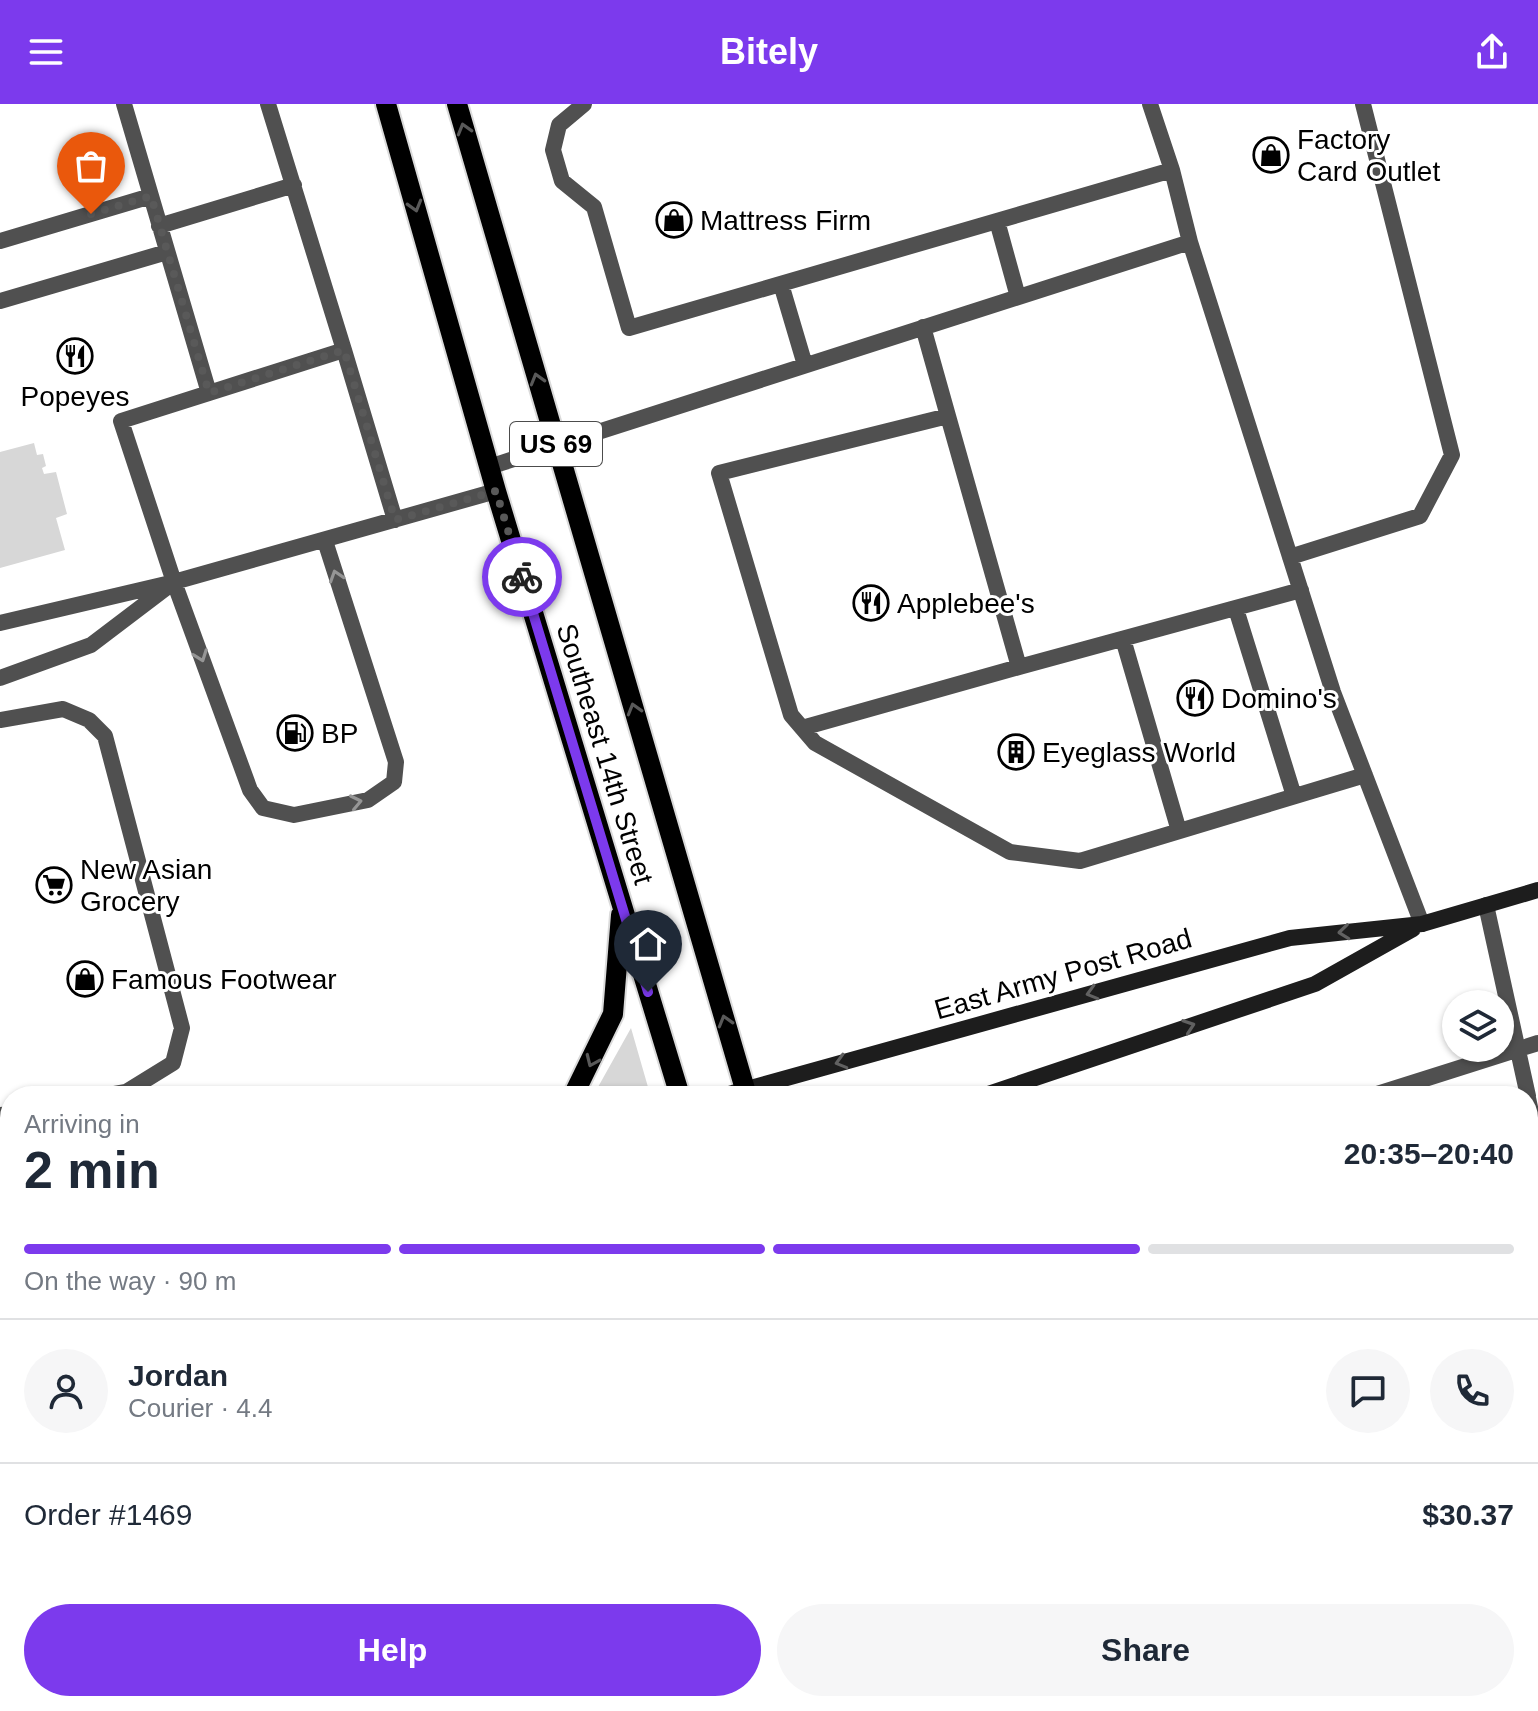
<!DOCTYPE html>
<html lang="en">
<head>
<meta charset="utf-8">
<style>
  body { margin:0; font-family:Arial,sans-serif; background:#f6f6f7; color:#1f2937; height:100vh; display:flex; flex-direction:column; font-size:30px; white-space:nowrap }
  * { box-sizing:border-box; margin:0 }
  p { font-size:26px; color:#747a83 }
  .icon { flex:none; width:44px; height:44px; fill:none; stroke:currentColor; stroke-width:2; stroke-linecap:round; stroke-linejoin:round }
  .map { position:relative; flex:1; overflow:hidden }
  .details { position:absolute; left:0px; top:982px; width:1538px; height:626px; display:flex; flex-direction:column; background:#fff; border-radius:32px 32px 0 0; box-shadow:0 2px 6px #0004 }
  .details>* { flex:none }
  .controls { position:absolute; left:1442px; top:886px; display:grid; gap:16px }
  .controls a { display:grid; place-items:center; width:72px; height:72px; border-radius:50%; background:#fff; box-shadow:0 2px 6px #0004; font-size:40px }
  .pin { position:absolute; display:grid; place-items:center; width:68px; height:68px; color:#fff; margin:-82px -34px; border-radius:50% 50% 50% 0; rotate:-45deg; box-shadow:0 0 8px #0007 }
  .pin .icon { rotate:45deg }
  .courier { position:absolute; display:grid; place-items:center; width:80px; height:80px; margin:-40px; border:6px solid #7c3aed; border-radius:50%; background:#fff; color:#222; box-shadow:0 2px 10px #0007 }
  .head em { font-style:normal; font-weight:700 }
  .head div { display:flex; flex-direction:column-reverse }
  .head { display:flex; align-items:center; justify-content:space-between; height:136px; padding:0 24px }
  h1 { font-size:52px; font-weight:700; line-height:60px }
  .bar { display:grid; grid-template-columns:repeat(4,1fr); gap:12px 8px; align-content:center; height:96px; padding:0 24px }
  .bar i { height:10px; border-radius:6px; background:#e0e1e3 }
  .bar .active { background:#7c3aed }
  .bar p { grid-column:span 4 }
  .line { display:flex; align-items:center; gap:20px; padding:0 24px; border-top:2px solid #e0e1e3 }
  .line div { flex:1 }
  .round { display:grid; place-items:center; flex:none; width:84px; height:84px; border-radius:42px; background:#f6f6f7 }
  .cta { display:flex; gap:16px; margin-top:auto; padding:16px 24px }
  .cta a { flex:1; height:92px; border-radius:48px; background:#7c3aed; color:#fff; font-size:32px; font-weight:700; line-height:92px; text-align:center }
  .cta a+a { background:#f6f6f7; color:#1f2937 }
  header { display:flex; justify-content:space-between; align-items:center; height:104px; padding:0 24px; background:#7c3aed; color:#fff; font-size:36px; font-weight:700 }
  .map>svg:first-child { display:block }
</style>
</head>
<body>
<header><svg class="icon" aria-label="menu" viewBox="0 0 24 24"><path d="M4 6h16M4 12h16M4 18h16"/></svg>Bitely<svg class="icon" aria-label="share" viewBox="0 0 24 24"><path d="M12 15V3M7 8l5-5 5 5M5 13v7h14v-7"/></svg></header>
<div class="map">
<svg width="1538" height="1607" viewBox="0 0 1538 1607">
  <rect width="100%" height="100%" fill="#fff"/>
  <path fill="#d7d7d7" d="M 34,339 L 37,351 L 43,350 L 46,362 L 42,364 L 44,370 L 56,368 L 67,410 L 56,414 L 65,446 L 0,464 L 0,348 Z
    M 631,924 L 650,990 L 593,992 Z
    M 10,1209 L 10,1246 L 0,1250 L 0,1212 Z"/>
  <g fill="none" stroke-linecap="round" stroke-linejoin="round">
    <defs>
      <path id="primary" d="M 386,0 L 496,387 L 680,992
        M 457,0 L 747,992
        M 573,992 L 613,910 L 621,811
        M 855,1598 L 857,1607
        M 923,1598 L 925,1607"/>
    </defs>
    <use href="#primary" stroke="#dbdbdb" stroke-width="24"/>
    <path stroke="#505050" stroke-width="16" d="M 124,0 L 209,289
      M 268,0 L 344,246
      M 584,0 L 559,21 L 553,46 L 562,77 L 594,103 L 629,224 L 1172,66 L 1190,138
      M 1150,0 L 1172,66
      M 997,117 L 1018,193
      M 159,122 L 294,81
      M 0,137 L 151,92
      M 781,180 L 805,261
      M 0,197 L 167,148
      M 923,223 L 948,312 L 719,369 L 791,611 L 815,639 L 1010,748 L 1080,757 L 1365,671
      M 948,312 L 1019,563 L 1301,486
      M 489,363 L 1190,138 L 1333,588 L 1422,820
      M 325,437 L 396,658 L 394,678 L 368,696 L 294,711 L 263,704 L 250,686 L 174,478 L 121,317 L 344,246 L 395,416
      M 1290,453 L 1420,412 L 1452,351 L 1363,0
      M 1236,505 L 1294,692
      M 0,519 L 166,480
      M 1123,535 L 1179,727
      M 0,574 L 91,541 L 174,478 L 496,387
      M 0,616 L 63,605 L 89,616 L 105,632 L 182,924 L 173,959 L 126,988 L 103,992
      M 802,624 L 1019,563
      M 1486,801 L 1528,992
      M 1371,992 L 1538,939
      M 1528,994 L 1535,1027 L 1538,1201
      M 0,1011 L 10,1010
      M 1528,1268 L 1538,1249
      M 1528,1306 L 1538,1312
      M 395,1598 L 397,1607
      M 606,1598 L 609,1607
      M 1169,1598 L 1172,1607
      M 1514,1598 L 1515,1607"/>
    <path stroke="#1d1d1d" stroke-width="16" d="M 722,992 L 1290,834 L 1422,820 L 1538,786
      M 982,992 L 1315,880 L 1413,825
      M 0,1189 L 10,1186
      M 0,1270 L 10,1268"/>
    <use href="#primary" stroke="#000" stroke-width="20"/>
  </g>
  <defs><path id="oneway-chevron" d="M-2-3.5L2.5 0L-2 3.5" fill="none" stroke-width="1.6" stroke-linecap="round" stroke-linejoin="round" transform="scale(2)"/></defs>
  <g stroke="#595959">
    <use href="#oneway-chevron" transform="translate(464 25) rotate(-106)"/>
    <use href="#oneway-chevron" transform="translate(415 102) rotate(74)"/>
    <use href="#oneway-chevron" transform="translate(537 275) rotate(-106)"/>
    <use href="#oneway-chevron" transform="translate(634 605) rotate(-106)"/>
    <use href="#oneway-chevron" transform="translate(725 917) rotate(-106)"/>
    <use href="#oneway-chevron" transform="translate(592 957) rotate(114)"/>
  </g>
  <g stroke="#969696">
    <use href="#oneway-chevron" transform="translate(336 472) rotate(-108)"/>
    <use href="#oneway-chevron" transform="translate(201 552) rotate(70)"/>
    <use href="#oneway-chevron" transform="translate(356 698) rotate(-12)"/>
  </g>
  <g stroke="#616161">
    <use href="#oneway-chevron" transform="translate(1344 828) rotate(174)"/>
    <use href="#oneway-chevron" transform="translate(1092 889) rotate(164)"/>
    <use href="#oneway-chevron" transform="translate(1189 922) rotate(-19)"/>
    <use href="#oneway-chevron" transform="translate(841 958) rotate(164)"/>
  </g>
  <g fill="none" stroke-linecap="round" stroke-linejoin="round">
    <path stroke="#595959" stroke-width="8" stroke-dasharray="0 14.4" d="M 91,110 L 151,92 L 209,289 L 344,246 L 395,416 L 496,387 L 522,473"/>
    <path stroke="#7c3aed" stroke-width="10" d="M 522,473 L 648,888"/>
  </g>
  <defs>
    <symbol id="shop-ring" viewBox="-11 -11 22 22"><circle r="9.5" fill="#fff" stroke="#000" stroke-width="1.5"/><path d="M-5-2.5h2.3a2.7 3.5 0 0 1 5.4 0H5L5.5 6h-11ZM-1.5-2.5h3a1.5 2.3 0 0 0-3 0Z" fill="#000"/></symbol>
    <symbol id="restaurant-ring" viewBox="-11 -11 22 22"><circle r="9.5" fill="#fff" stroke="#000" stroke-width="1.5"/><path d="M-5-6h1v4h1v-4h1v4h1v-4h1v5L-1.5 .5V6h-2V.5L-5-1ZM5-6V6H3V1.5H1.5Q1.5-4 5-6Z" fill="#000"/></symbol>
    <symbol id="fuel-ring" viewBox="-11 -11 22 22"><circle r="9.5" fill="#fff" stroke="#000" stroke-width="1.5"/><path d="M-5.5-6h7V0h2V4h1.3V-2.5L3-4.5l.8-.8L6-3V5H2.5V1h-1V6h-7ZM-4.2-4.7v3.2H.2V-4.7Z" fill="#000"/></symbol>
    <symbol id="building-ring" viewBox="-11 -11 22 22"><circle r="9.5" fill="#fff" stroke="#000" stroke-width="1.5"/><path d="M-4-6H4V6H1V3H-1V6H-4ZM-2.5-4.3h1.7v1.8h-1.7ZM.8-4.3h1.7v1.8H.8ZM-2.5-1h1.7V.8h-1.7ZM.8-1h1.7V.8H.8Z" fill="#000"/></symbol>
    <symbol id="supermarket-ring" viewBox="-11 -11 22 22"><circle r="9.5" fill="#fff" stroke="#000" stroke-width="1.5"/><path d="M-6-5.5h2.5l.6 2H6L4.5 2H-2.5L-4.4-4H-6ZM-1.5 3.2a1.3 1.3 0 1 0 .1 0ZM3 3.2a1.3 1.3 0 1 0 .1 0Z" fill="#000"/></symbol>
  </defs>
  <g fill-rule="evenodd">
    <use href="#shop-ring" x="1251" y="31" width="40" height="40"/>
    <use href="#shop-ring" x="654" y="96" width="40" height="40"/>
    <use href="#restaurant-ring" x="55" y="232" width="40" height="40"/>
    <use href="#restaurant-ring" x="851" y="479" width="40" height="40"/>
    <use href="#restaurant-ring" x="1175" y="574" width="40" height="40"/>
    <use href="#fuel-ring" x="275" y="609" width="40" height="40"/>
    <use href="#building-ring" x="996" y="628" width="40" height="40"/>
    <use href="#supermarket-ring" x="34" y="761" width="40" height="40"/>
    <use href="#shop-ring" x="65" y="855" width="40" height="40"/>
  </g>
  <g text-anchor="middle" dominant-baseline="central" stroke-width="6" stroke-linejoin="round" paint-order="stroke">
    <rect fill="#fff" stroke="#4c4c4c" stroke-width="2" x="510" y="318" width="92" height="44" rx="6"/>
    <g font-size="26" font-weight="bold" fill="#000">
      <text x="556" y="340">US 69</text>
    </g>
    <g font-size="28" fill="#000" stroke="#fff" text-anchor="start">
      <text x="1297" y="35">Factory<tspan x="1297" dy="32">Card Outlet</tspan></text>
      <text x="700" y="116">Mattress Firm</text>
      <text x="75" y="292" text-anchor="middle">Popeyes</text>
      <text x="897" y="499">Applebee's</text>
      <text x="1221" y="594">Domino's</text>
      <text x="321" y="629">BP</text>
      <text x="1042" y="648">Eyeglass World</text>
      <text x="80" y="765">New Asian<tspan x="80" dy="32">Grocery</tspan></text>
      <text x="111" y="875">Famous Footwear</text>
    </g>
    <g font-size="28" fill="#000" stroke="#fff">
      <text transform="translate(605 650) rotate(73)">Southeast 14th Street</text>
      <text transform="translate(1063 870) rotate(-16)">East Army Post Road</text>
    </g>
  </g>
</svg>
<div class="controls">
<a><svg class="icon" aria-label="layers" viewBox="0 0 24 24"><path d="M12 4l9 5-9 5-9-5zM3 14l9 5 9-5"/></svg></a>
</div>
<div class="pin" style="left:91px;top:110px;background:#ea580c"><svg class="icon" aria-label="bag" viewBox="0 0 24 24"><path d="M5 8h14l-1 12H6zM9 8a3 3 0 0 1 6 0"/></svg></div>
<div class="pin" style="left:648px;top:888px;background:#1f2937"><svg class="icon" aria-label="home" viewBox="0 0 24 24"><path d="M3 11l9-7 9 7M6 9v11h12V9"/></svg></div>
<div class="courier" style="left:522px;top:473px"><svg class="icon" aria-label="bike" viewBox="0 0 24 24"><circle cx="6" cy="16" r="4"/><circle cx="18" cy="16" r="4"/><path d="M6 16l4-8h5l3 8M10 8l3 8H6M13 5h3"/></svg></div>
<section class="details">
<div class="head"><div><h1>2 min</h1><p>Arriving in</p></div><em>20:35–20:40</em></div>
<div class="bar"><i class="active"></i><i class="active"></i><i class="active"></i><i></i><p>On the way · 90 m</p></div>
<div class="line" style="height:144px"><a class="round"><svg class="icon" aria-label="person" viewBox="0 0 24 24"><circle cx="12" cy="8" r="4"/><path d="M4 21q1-7 8-7t8 7"/></svg></a><div><b>Jordan</b><p>Courier · 4.4</p></div><a class="round"><svg class="icon" aria-label="chat" viewBox="0 0 24 24"><path d="M4 5h16v11H9l-5 4z"/></svg></a><a class="round"><svg class="icon" aria-label="phone" viewBox="0 0 24 24"><path d="M5 4h4l2 5-3 2q2 4 5 5l2-3 5 2v4C11 20 4 13 5 4z"/></svg></a></div>
<div class="line" style="height:104px"><div>Order #1469</div><b>$30.37</b></div>
<div class="cta"><a>Help</a><a>Share</a></div>
</section>
</div>
</body>
</html>
